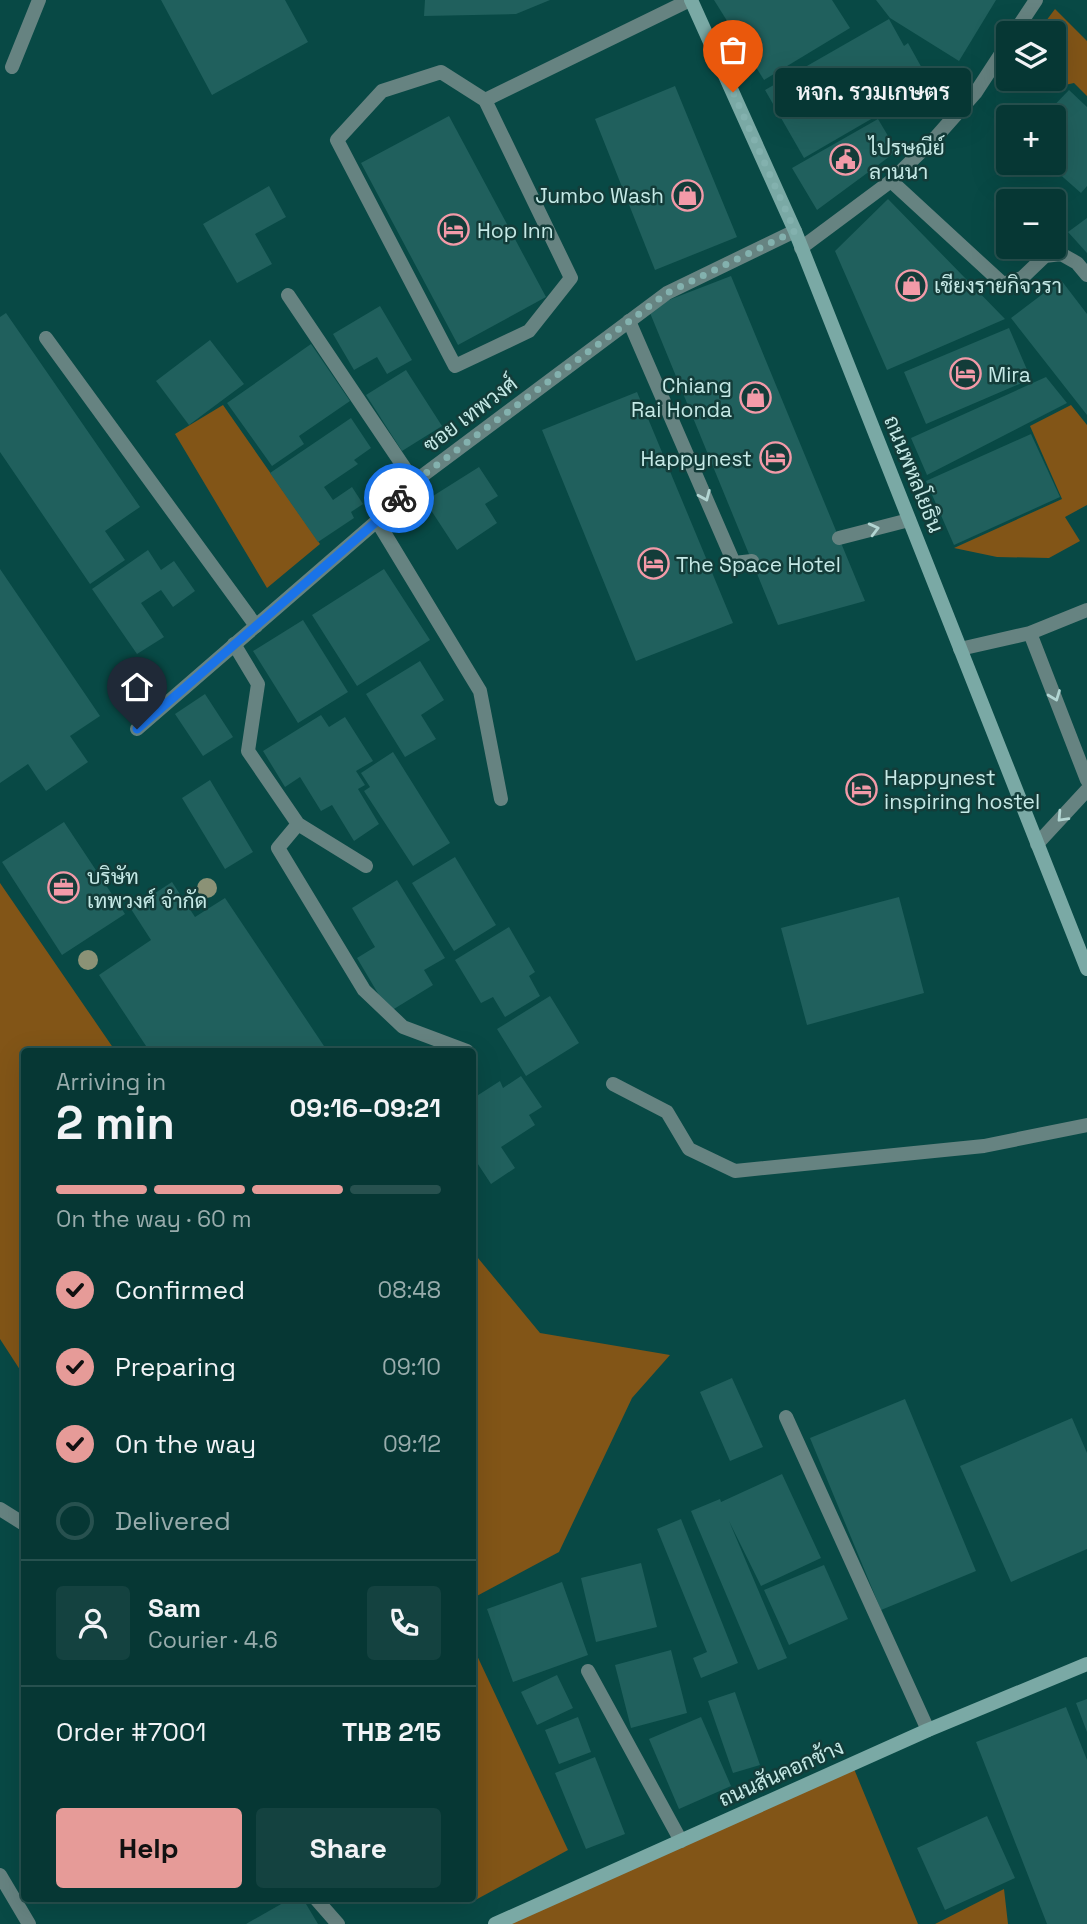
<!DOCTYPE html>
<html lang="en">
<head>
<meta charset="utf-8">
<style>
  body { margin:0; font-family:"Space Grotesk",Sarabun,sans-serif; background:#144240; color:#f1f3f6; height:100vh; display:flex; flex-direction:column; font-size:26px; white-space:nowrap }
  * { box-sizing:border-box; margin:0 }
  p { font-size:23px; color:#98acac }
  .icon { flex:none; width:38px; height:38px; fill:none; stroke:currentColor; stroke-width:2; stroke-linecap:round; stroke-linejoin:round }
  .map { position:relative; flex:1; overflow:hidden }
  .details { position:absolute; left:21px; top:1048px; width:455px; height:854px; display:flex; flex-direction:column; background:#063734; border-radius:7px; box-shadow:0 7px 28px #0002,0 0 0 2px #27514f }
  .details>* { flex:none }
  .controls { position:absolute; left:996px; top:21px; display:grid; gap:14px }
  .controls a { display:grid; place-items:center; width:70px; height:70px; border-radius:7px; background:#063734; box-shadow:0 7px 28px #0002,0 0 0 2px #27514f; font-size:35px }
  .pin { position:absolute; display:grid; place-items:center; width:60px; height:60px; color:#fff; margin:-72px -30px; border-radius:50% 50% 50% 0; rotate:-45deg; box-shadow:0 0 7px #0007 }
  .pin .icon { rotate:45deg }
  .courier { position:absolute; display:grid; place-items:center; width:70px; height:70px; margin:-35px; border:5px solid #1a73e8; border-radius:50%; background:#fff; color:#222; box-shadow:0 2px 9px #0007 }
  .bubble { position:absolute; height:49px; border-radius:7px; background:#063734; box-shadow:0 7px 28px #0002,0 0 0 2px #27514f; font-size:23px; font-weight:600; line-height:49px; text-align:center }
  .head em { font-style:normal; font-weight:600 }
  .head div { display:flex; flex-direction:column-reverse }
  .head { display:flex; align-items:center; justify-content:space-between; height:119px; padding:0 35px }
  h1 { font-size:46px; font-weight:600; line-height:52px }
  .bar { display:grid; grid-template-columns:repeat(4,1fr); gap:10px 7px; align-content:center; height:84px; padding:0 35px }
  .bar i { height:9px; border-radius:5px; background:#27514f }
  .bar .selected { background:#e69b98 }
  .bar p { grid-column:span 4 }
  .line { display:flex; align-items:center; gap:18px; padding:0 35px; border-top:2px solid #27514f }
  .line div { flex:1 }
  .round { display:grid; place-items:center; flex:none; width:74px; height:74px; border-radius:7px; background:#144240 }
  ol { padding:0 35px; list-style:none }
  li { display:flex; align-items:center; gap:21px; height:77px }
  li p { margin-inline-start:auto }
  li .icon { padding:7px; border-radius:50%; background:#e69b98; color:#111; stroke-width:4 }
  li:last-child { color:#98acac }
  li i { width:38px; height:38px; border:4px solid #27514f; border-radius:50% }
  .primary-button { display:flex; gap:14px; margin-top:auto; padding:14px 35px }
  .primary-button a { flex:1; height:80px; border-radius:7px; background:#e69b98; color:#111; font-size:28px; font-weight:600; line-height:80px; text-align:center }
  .primary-button a+a { background:#144240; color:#f1f3f6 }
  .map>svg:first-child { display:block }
</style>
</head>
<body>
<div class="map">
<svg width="1087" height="1924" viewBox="0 0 1087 1924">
  <rect width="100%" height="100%" fill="#084945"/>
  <path fill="#825517" d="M 1055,9 L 1087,41 L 1087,96 L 1074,83 C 1041,90 1034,93 1003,79 L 1008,72 L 1008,79 L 1054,79 L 1054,33 L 1037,33 Z
    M 223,405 L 320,544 L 267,588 L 175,434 Z
    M 1071,405 L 1087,425 L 1087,505 L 1065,517 L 1080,541 L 1049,558 L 997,557 L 954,548 L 1062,499 L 1030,426 Z
    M 0,883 L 116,1052 L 24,1052 L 24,1376 L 0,1339 Z
    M 473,1252 L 540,1333 L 670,1355 L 632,1398 L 559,1552 L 473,1598 Z
    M 473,1647 L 568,1850 L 468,1904 L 465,1899 L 472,1899 Z
    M 852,1764 L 918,1924 L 495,1924 Z
    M 1004,1889 L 1008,1924 L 935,1924 Z"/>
  <path fill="#20605d" d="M 161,0 L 285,0 L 308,42 L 212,95 Z
    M 425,0 L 550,0 L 516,14 L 424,16 Z
    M 714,0 L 832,0 L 850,28 L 764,80 Z
    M 876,0 L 996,0 L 959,61 L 890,18 Z
    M 889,19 L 904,46 L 908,43 L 923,70 L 896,86 L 904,100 L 804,158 L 765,90 Z
    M 675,86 L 737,237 L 655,270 L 595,119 Z
    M 1069,90 L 1087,107 L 1087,186 L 1081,193 L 1047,163 L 1054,163 L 1054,117 L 1043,117 Z
    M 449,116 L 546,297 L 458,345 L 361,163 Z
    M 878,119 L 897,151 L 817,210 L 792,168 Z
    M 269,186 L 286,217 L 255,234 L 272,264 L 237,283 L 203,224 Z
    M 888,199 L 1005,319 L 887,370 L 835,251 Z
    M 1087,218 L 1087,253 L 1068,232 Z
    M 731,276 L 865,601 L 778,625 L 648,308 Z
    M 1061,280 L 1087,314 L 1087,415 L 1011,318 Z
    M 380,306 L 412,360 L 387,374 L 377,357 L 354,370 L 333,334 Z
    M 6,313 L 140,507 L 105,531 L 125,560 L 90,584 L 0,452 L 0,317 Z
    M 1009,328 L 1031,379 L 926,424 L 904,372 Z
    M 210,340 L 244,384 L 189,425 L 156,381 Z
    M 311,344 L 350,401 L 299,436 L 304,444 L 272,466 L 227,403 Z
    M 406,370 L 442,426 L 402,451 L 366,395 Z
    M 1046,377 L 1067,403 L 927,475 L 911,438 Z
    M 637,392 L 733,623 L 636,661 L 542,430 Z
    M 351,418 L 371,448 L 354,460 L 358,464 L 324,487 L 333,500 L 352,487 L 363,504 L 351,512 L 354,518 L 318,542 L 270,473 Z
    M 1031,434 L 1060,497 L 954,545 L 926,481 Z
    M 479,467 L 498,496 L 485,504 L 497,523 L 457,550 L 425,501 Z
    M 148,550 L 161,570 L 174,561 L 195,591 L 173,607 L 161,590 L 141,603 L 164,637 L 137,654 L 92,589 Z
    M 0,569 L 100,716 L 70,736 L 88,762 L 46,791 L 28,764 L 0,783 Z
    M 384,569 L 430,640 L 357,686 L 312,615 Z
    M 303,620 L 348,692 L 298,723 L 253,651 Z
    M 420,661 L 444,700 L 421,715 L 436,739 L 405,757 L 366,694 Z
    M 205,694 L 233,737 L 203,756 L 175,714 Z
    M 321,715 L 329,727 L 345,717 L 373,761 L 356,771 L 365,785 L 358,789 L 379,824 L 354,841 L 332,805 L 321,811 L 300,777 L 285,787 L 263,751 Z
    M 393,752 L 450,843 L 413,866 L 364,791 L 370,787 L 361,773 Z
    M 210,780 L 253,852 L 225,869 L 182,798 Z
    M 64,822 L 125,914 L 62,955 L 2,862 Z
    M 455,857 L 496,925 L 454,951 L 412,883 Z
    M 397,880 L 445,958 L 424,970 L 433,985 L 389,1012 L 357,958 L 375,947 L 352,908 Z
    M 172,882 L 195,917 L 225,898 L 328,1052 L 150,1052 L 99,975 L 151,940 L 131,909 Z
    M 899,897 L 924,993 L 807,1025 L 781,928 Z
    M 509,927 L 535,972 L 529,976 L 540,996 L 505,1017 L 493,997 L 481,1003 L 455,960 Z
    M 550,996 L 579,1043 L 526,1076 L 497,1029 Z
    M 521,1076 L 542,1107 L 529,1115 L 535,1125 L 501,1147 L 515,1168 L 491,1184 L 472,1155 L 472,1099 L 500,1081 L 503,1088 Z
    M 732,1378 L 763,1447 L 730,1461 L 700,1392 Z
    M 905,1399 L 976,1571 L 881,1610 L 810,1438 Z
    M 1072,1418 L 1087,1453 L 1087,1549 L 1011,1582 L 960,1466 Z
    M 782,1474 L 821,1558 L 761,1586 L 729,1521 L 787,1658 L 758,1670 L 691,1511 L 720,1499 L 721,1502 Z
    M 681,1519 L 738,1663 L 701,1678 L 693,1658 L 707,1652 L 657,1529 Z
    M 641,1563 L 657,1627 L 596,1642 L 581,1578 Z
    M 824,1565 L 848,1619 L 789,1645 L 764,1590 Z
    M 562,1582 L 588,1655 L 513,1682 L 487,1609 Z
    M 671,1650 L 687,1713 L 631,1728 L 615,1665 Z
    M 557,1675 L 573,1708 L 537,1725 L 521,1692 Z
    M 735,1692 L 760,1765 L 733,1773 L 708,1701 Z
    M 1087,1699 L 1087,1732 L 1076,1703 Z
    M 1066,1707 L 1087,1760 L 1087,1924 L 1047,1924 L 976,1742 Z
    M 578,1717 L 591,1752 L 559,1764 L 545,1730 Z
    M 701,1717 L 731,1786 L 679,1809 L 649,1739 Z
    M 595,1757 L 625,1834 L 586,1849 L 555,1773 Z
    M 987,1816 L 1015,1878 L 945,1910 L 917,1848 Z
    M 290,1899 L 303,1899 L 318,1924 L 246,1924 Z"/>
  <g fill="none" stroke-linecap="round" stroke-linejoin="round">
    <path stroke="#668381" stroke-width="14" d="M 12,67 L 39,0
      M 441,72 L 485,100 L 571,278 L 529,331 L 455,366 L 337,140 L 382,91 Z
      M 485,100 L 690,0
      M 891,181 L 1003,284 L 1022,278 L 1045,256 L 1061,254 L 1077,263 L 1087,275
      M 288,295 L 414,482
      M 629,321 L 734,563 L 752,561
      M 46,338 L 256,626
      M 377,521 L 480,691 L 501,799
      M 839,538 L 909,520
      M 1030,633 L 1087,780
      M 234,644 L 258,684 L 248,751 L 298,824 L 366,866
      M 960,649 L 1030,633 L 1087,610
      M 298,824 L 278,848 L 364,990 L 403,1027 L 467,1051
      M 1037,844 L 1087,790
      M 613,1084 L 667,1112 L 689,1149 L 735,1171 L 984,1146 L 1087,1125
      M 786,1417 L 928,1730"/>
    <path stroke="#668381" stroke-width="14" d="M 1014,33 L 1036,0
      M 801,248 L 891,181 L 937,136 L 976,92 L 1008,43
      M 137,729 L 377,521 L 414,482 L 667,293 L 795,231
      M 0,1509 L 24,1524
      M 588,1671 L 681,1841
      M 0,1875 L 29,1924
      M 316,1899 L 338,1924"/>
    <path stroke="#7aa9a5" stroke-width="14" d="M 691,0 L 795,231 L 1087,969
      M 495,1924 L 928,1730 L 1087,1664"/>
  </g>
  <g fill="#8b9276">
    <circle cx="207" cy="888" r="10"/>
    <circle cx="88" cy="960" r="10"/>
  </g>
  <defs><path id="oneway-chevron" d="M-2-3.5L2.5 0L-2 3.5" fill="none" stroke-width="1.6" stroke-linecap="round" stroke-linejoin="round" transform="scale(1.75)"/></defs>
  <g stroke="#b2d5d2">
    <use href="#oneway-chevron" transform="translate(705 496) rotate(67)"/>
    <use href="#oneway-chevron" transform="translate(874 529) rotate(-14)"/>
    <use href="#oneway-chevron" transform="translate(1055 696) rotate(69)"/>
    <use href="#oneway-chevron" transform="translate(1062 817) rotate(133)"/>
  </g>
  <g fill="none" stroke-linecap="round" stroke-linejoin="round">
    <path stroke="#83b1ae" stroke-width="7" stroke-dasharray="0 12.6" d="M 399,498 L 414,482 L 667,293 L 795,231 L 733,92"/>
    <path stroke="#1a73e8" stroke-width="9" d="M 137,729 L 377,521 L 399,498"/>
  </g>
  <defs>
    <symbol id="civic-ring" viewBox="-11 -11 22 22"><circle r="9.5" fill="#133c39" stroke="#f39aa8" stroke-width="1.5"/><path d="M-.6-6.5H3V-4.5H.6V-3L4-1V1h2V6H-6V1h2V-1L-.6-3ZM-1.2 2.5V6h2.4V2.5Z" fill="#f39aa8"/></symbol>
    <symbol id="shop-ring" viewBox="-11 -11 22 22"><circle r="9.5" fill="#133c39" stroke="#f39aa8" stroke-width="1.5"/><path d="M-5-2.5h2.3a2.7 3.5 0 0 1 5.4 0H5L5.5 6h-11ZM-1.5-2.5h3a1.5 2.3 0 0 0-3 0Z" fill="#f39aa8"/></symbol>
    <symbol id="hotel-ring" viewBox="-11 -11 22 22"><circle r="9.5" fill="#133c39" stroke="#f39aa8" stroke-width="1.5"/><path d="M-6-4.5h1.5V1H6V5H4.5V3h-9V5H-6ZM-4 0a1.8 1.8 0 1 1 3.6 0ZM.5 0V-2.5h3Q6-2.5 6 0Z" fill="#f39aa8"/></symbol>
    <symbol id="office-ring" viewBox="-11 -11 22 22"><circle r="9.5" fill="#133c39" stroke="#f39aa8" stroke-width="1.5"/><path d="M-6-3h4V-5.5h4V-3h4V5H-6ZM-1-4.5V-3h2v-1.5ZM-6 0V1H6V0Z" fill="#f39aa8"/></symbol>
  </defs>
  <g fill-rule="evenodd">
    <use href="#civic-ring" x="828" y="142" width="35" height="35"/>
    <use href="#shop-ring" x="670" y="178" width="35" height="35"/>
    <use href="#hotel-ring" x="436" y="212" width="35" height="35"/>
    <use href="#shop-ring" x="894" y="268" width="35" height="35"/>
    <use href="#hotel-ring" x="948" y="356" width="35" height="35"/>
    <use href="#shop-ring" x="738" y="380" width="35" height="35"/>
    <use href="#hotel-ring" x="758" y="440" width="35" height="35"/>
    <use href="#hotel-ring" x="636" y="546" width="35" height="35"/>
    <use href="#hotel-ring" x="844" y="772" width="35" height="35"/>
    <use href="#office-ring" x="46" y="870" width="35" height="35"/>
  </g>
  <g text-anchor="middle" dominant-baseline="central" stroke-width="5" stroke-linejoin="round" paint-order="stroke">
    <g font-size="21" fill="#c5e9e6" stroke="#133c39" text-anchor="start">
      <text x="869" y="147">ไปรษณีย์<tspan x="869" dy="24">ลานนา</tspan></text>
      <text x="664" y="195" text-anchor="end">Jumbo Wash</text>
      <text x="477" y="230">Hop Inn</text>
      <text x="934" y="285">เชียงรายกิจวรา</text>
      <text x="988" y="374">Mira</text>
      <text x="732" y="385" text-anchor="end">Chiang<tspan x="732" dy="24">Rai Honda</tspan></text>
      <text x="752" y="458" text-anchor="end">Happynest</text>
      <text x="676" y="564">The Space Hotel</text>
      <text x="884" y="777">Happynest<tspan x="884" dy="24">inspiring hostel</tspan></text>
      <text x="87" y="876">บริษัท<tspan x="87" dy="24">เทพวงศ์ จำกัด</tspan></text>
    </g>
    <g font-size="21" fill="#c5e9e6" stroke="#133c39">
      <text transform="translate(470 414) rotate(-37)">ซอย เทพวงศ์</text>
      <text transform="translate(914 474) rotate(68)">ถนนพหลโยธิน</text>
      <text transform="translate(781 1773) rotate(-24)">ถนนสันคอกช้าง</text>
    </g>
  </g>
</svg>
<div class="controls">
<a><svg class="icon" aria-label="layers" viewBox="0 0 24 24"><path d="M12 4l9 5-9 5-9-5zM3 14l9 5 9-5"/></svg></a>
<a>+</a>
<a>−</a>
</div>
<div class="pin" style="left:733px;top:92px;background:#ea580c"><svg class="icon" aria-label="bag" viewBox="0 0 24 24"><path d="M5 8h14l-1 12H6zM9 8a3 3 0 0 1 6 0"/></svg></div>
<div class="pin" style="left:137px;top:729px;background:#1f2937"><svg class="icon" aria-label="home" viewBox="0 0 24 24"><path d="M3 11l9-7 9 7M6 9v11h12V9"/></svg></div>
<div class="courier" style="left:399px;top:498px"><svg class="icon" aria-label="bike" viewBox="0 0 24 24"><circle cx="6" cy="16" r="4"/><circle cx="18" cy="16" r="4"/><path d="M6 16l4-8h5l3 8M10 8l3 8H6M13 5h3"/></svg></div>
<div class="bubble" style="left:775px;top:68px;width:196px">หจก. รวมเกษตร</div>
<section class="details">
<div class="head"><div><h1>2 min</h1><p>Arriving in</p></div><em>09:16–09:21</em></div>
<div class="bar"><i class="selected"></i><i class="selected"></i><i class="selected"></i><i></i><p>On the way · 60 m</p></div>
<ol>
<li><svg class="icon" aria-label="check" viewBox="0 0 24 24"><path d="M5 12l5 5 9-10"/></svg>Confirmed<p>08:48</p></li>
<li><svg class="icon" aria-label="check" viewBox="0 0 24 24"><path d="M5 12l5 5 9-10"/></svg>Preparing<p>09:10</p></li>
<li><svg class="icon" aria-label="check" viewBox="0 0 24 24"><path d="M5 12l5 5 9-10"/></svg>On the way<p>09:12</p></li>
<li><i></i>Delivered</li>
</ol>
<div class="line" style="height:126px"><a class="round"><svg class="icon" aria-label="person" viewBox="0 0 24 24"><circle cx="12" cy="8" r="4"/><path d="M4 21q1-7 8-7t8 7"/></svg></a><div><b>Sam</b><p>Courier · 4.6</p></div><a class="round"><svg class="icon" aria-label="phone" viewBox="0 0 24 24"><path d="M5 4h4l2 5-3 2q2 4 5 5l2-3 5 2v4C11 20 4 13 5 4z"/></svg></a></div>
<div class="line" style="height:91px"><div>Order #7001</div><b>THB 215</b></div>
<div class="primary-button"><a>Help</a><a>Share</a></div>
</section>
</div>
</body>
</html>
